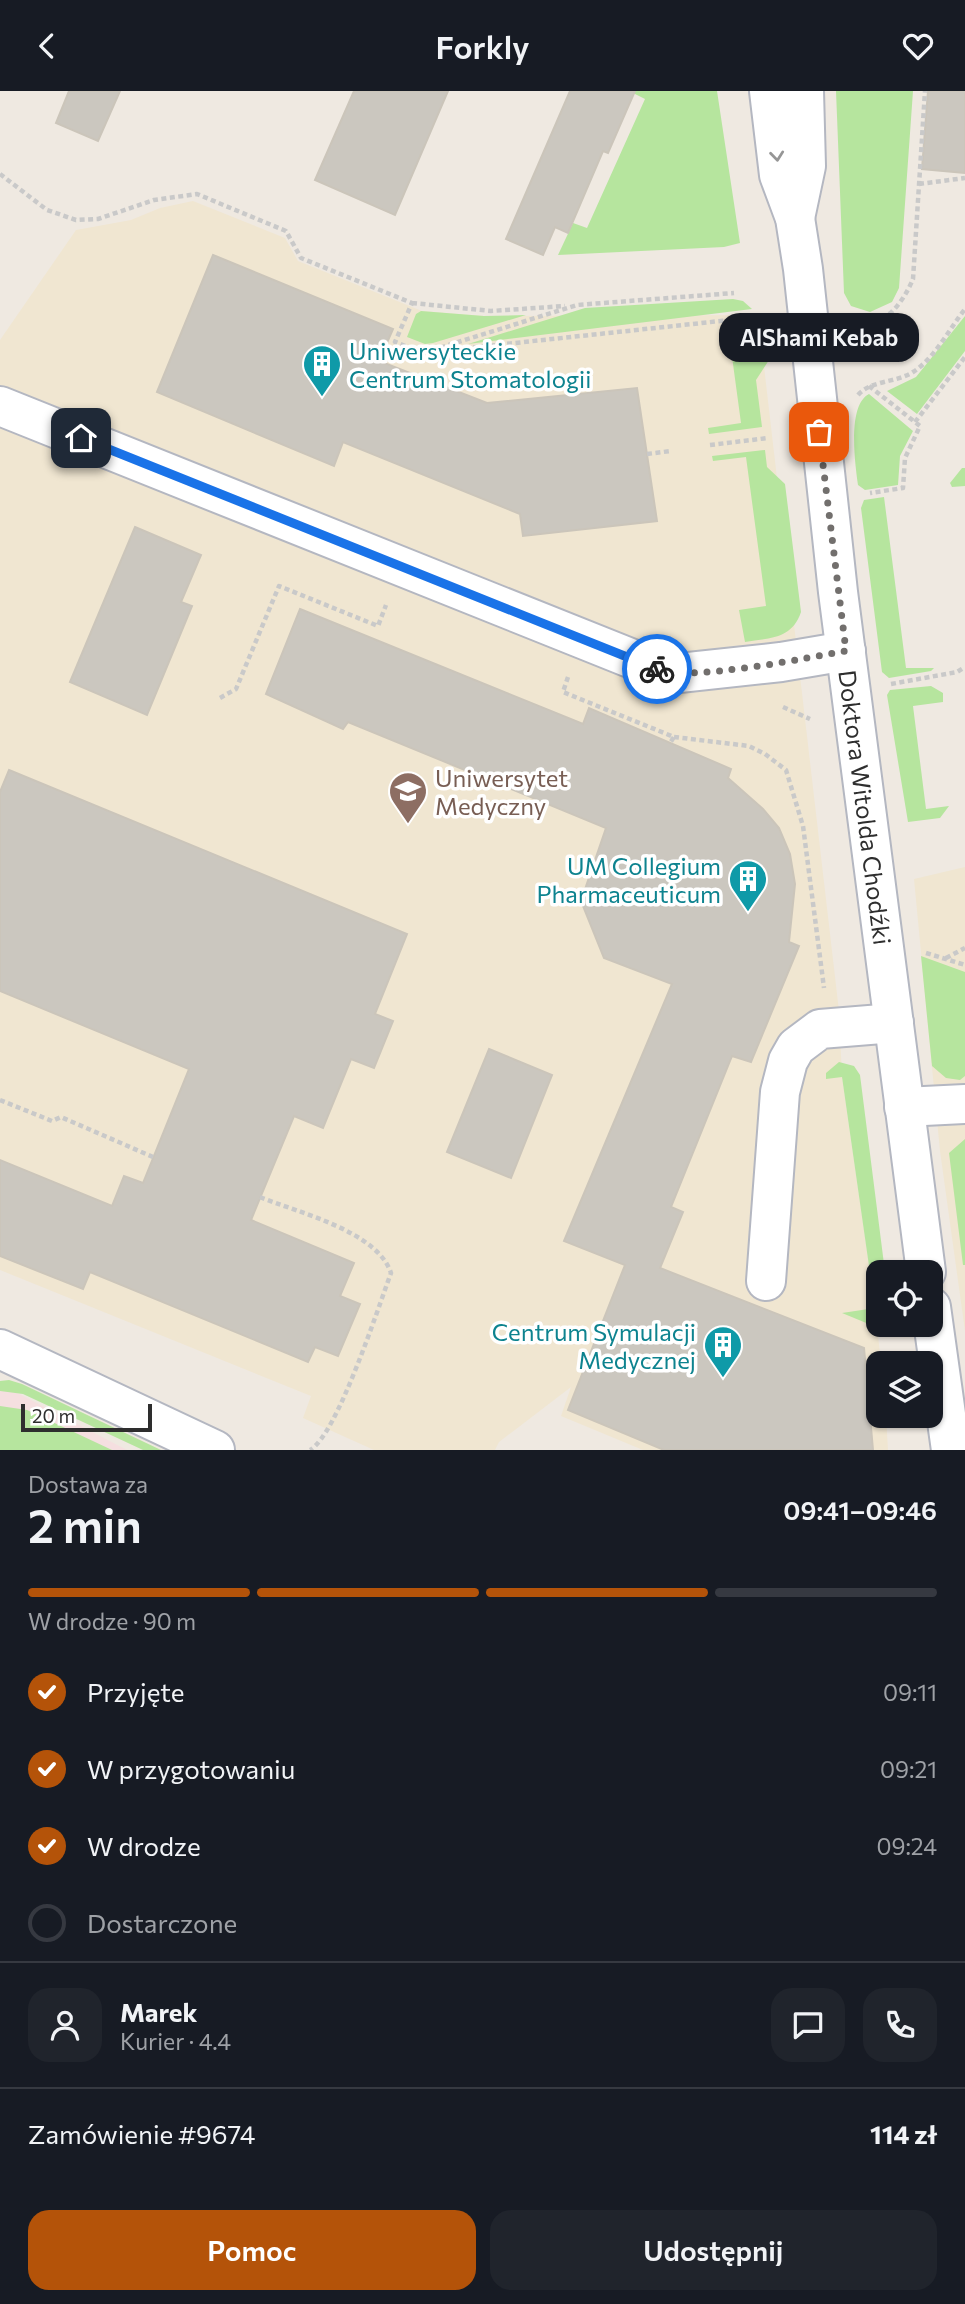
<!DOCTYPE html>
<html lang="pl">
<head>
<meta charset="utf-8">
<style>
  body { margin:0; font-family:Commissioner,sans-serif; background:#20242c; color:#f1f3f6; height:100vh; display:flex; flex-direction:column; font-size:26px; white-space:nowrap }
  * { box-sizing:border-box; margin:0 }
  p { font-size:23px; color:#9ea1a6 }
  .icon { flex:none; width:38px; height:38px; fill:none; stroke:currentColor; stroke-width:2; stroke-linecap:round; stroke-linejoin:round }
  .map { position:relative; height:1359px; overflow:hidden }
  .sheet { display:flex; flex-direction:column; background:#171b24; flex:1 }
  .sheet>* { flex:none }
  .controls { position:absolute; left:866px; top:1169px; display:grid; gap:14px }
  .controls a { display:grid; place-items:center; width:77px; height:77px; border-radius:14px; background:#171b24; box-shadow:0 2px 5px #0004; font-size:35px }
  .scale { position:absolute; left:21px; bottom:18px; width:131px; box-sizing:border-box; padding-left:7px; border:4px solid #2e2e2e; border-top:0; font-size:19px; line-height:24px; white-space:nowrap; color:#2e2e2e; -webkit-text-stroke:5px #fff; paint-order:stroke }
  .pin { position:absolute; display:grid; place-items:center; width:60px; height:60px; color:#fff; margin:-30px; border-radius:14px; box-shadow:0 4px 10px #0006 }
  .courier { position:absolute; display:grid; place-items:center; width:70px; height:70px; margin:-35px; border:5px solid #1a73e8; border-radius:50%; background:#fff; color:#222; box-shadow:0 2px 9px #0007 }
  .bubble { position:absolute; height:49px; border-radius:21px; background:#171b24; box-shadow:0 2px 5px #0004; font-size:23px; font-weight:600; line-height:49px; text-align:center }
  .overview em { font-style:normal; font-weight:600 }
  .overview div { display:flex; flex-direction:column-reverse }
  .overview { display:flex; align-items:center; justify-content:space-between; height:119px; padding:0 28px }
  h1 { font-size:46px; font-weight:600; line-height:52px }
  .bar { display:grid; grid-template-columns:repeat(4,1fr); gap:10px 7px; align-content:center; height:84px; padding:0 28px }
  .bar i { height:9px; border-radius:5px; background:#363941 }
  .bar .active { background:#b45309 }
  .bar p { grid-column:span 4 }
  .line { display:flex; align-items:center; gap:18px; padding:0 28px; border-top:2px solid #363941 }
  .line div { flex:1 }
  .round { display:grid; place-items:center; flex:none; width:74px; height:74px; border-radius:21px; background:#20242c }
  ol { padding:0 28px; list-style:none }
  li { display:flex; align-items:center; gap:21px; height:77px }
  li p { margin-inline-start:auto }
  li .icon { padding:7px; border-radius:50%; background:#b45309; color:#fff; stroke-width:4 }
  li:last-child { color:#9ea1a6 }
  li i { width:38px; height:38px; border:4px solid #363941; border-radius:50% }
  .button { display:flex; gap:14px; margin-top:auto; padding:14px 28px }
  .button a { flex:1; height:80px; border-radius:21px; background:#b45309; color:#fff; font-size:28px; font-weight:600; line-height:80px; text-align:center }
  .button a+a { background:#20242c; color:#f1f3f6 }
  header { display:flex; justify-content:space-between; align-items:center; height:91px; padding:0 28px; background:#171b24; font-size:32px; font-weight:600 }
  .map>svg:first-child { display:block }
</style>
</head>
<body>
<header><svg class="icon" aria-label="back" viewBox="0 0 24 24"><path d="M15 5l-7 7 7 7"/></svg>Forkly<svg class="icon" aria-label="heart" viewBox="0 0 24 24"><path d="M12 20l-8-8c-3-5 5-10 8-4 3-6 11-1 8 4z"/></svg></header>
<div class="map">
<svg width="965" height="1359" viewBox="0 0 965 1359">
  <rect width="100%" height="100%" fill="#efe9e1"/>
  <path fill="#f0e6d1" d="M 193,110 L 285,147 L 298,170 L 422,220 L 484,225 L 758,224 L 839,920 L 842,986 L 875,1217 L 881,1272 L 878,1272 L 878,1325 L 886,1325 L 888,1359 L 643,1359 L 561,1325 L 571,1296 L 499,1351 L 495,1359 L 374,1359 L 303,1327 L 311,1305 L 0,1179 L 0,249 L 76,139 L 131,129 L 160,117 Z
    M 965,776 L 965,1240 L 940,1060 L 914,788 Z"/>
  <path fill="#f5dfe0" d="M 0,1293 L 127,1359 L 0,1359 Z"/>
  <path fill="#b6e59e" d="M 629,0 L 717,0 L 740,152 L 724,156 L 558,164 L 573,132 L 587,137 L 645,8 Z
    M 836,0 L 913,0 L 899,197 L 892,211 L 870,221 L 851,215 L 844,202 Z
    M 733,208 L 743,210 L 752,218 L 468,253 L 585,217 Z
    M 421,220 L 484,225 L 526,224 L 433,252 L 425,253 L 407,246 L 416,223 Z
    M 965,225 L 965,260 L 917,323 L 887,300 L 916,286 Z
    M 763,231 L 771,266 L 756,289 L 762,336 L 709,343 L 708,337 L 741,332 L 728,236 Z
    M 869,303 L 913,340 L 900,365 L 898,394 L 865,399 L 858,394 C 855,373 847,314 869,303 Z
    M 765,359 L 767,376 L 785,393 L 801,521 C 792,548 770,547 745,551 L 739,519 L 766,515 L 746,366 L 713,370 L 712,365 Z
    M 962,377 L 965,377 L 965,395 L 952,396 L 950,392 Z
    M 884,406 L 906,577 L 934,577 L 931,580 L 889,587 L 882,581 L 861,417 L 864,409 Z
    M 931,595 L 943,602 L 943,611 L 913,615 L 926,718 L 949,715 L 940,727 L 908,731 L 887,604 L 890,599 Z
    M 921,865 L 965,881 L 965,985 L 960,989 L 946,987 L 932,975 Z
    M 839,971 L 854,975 L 860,984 L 885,1181 L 878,1181 L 878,1234 L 892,1234 L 893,1243 L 842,1222 L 875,1217 L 842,986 L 826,988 L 826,982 Z
    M 965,1048 L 965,1174 L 963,1174 L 949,1062 Z
    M 9,1289 L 22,1293 L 161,1359 L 143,1359 L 23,1303 L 0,1300 L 0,1290 Z
    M 0,1315 L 27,1319 L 112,1359 L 0,1359 Z"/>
  <path fill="#cbc7bf" stroke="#cbc5ba" stroke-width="2" d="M 69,0 L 120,0 L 98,50 L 56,32 Z
    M 354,0 L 448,0 L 395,124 L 315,89 Z
    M 570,0 L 635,0 L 608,62 L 603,60 L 568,142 L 555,136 L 543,164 L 506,148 Z
    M 928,0 L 965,0 L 965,82 L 922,78 Z
    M 213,164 L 393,238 L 379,270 L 487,312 L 637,297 L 657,430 L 523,445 L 520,423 L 343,351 L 334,375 L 157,301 Z
    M 135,436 L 201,464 L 181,511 L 192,515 L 147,624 L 70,591 Z
    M 300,518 L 583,633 L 589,617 L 731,678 L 728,687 L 763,718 L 779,737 L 790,763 L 795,793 L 789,851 L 799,855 L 751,971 L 732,965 L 671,1116 L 683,1121 L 660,1177 L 864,1257 L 873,1359 L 664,1359 L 568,1319 L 625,1174 L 564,1150 L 672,893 L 604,867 L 581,810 L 606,737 L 348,631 L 343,638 L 266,603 Z
    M 9,679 L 407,843 L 375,923 L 393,930 L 374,977 L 351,968 L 323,1037 L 294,1025 L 251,1129 L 354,1172 L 340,1205 L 360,1213 L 338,1265 L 315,1256 L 308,1271 L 90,1181 L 83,1198 L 0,1165 L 0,1069 L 112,1115 L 124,1085 L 143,1092 L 189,978 L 0,900 L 0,701 Z
    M 489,958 L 552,984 L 511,1087 L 447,1061 Z"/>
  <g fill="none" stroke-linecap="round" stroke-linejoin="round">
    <defs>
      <g id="minor">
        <path id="s1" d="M 769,0 L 779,84 L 795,127 L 803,178 L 838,501 L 926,1181"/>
        <path d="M 795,127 L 806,75 L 804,0"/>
        <path d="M 0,315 L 670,583 L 781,571 L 846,560"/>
        <path d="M 904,1016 L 965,1013"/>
        <path d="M 766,1190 L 780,1001 L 788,970 L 796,956 L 820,938 L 894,932"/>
        <path d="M 931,1216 L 951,1359"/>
        <path d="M 0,1258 L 215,1359"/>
      </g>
    </defs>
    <use href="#minor" stroke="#b4b7c1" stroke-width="42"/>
    <path stroke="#c9c9c9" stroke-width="4.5" stroke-dasharray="5 3.5" stroke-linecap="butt" d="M 0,83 L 47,119 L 76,129 L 98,128 L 154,109 L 197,103 L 286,140 L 301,167 L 412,212 L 395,251 L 423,262 L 577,214 L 734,202
      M 919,93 L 965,87
      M 412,212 L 491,220 L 565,215
      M 850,225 C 879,245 902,214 913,188 L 925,0
      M 431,261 L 767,225
      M 869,295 L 920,335 L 905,367 L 903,397 L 870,402
      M 858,304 C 871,289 896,292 913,281 C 934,268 950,237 965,218
      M 915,331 L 965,266
      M 710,354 L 768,347
      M 647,363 L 671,360
      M 568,586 L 563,601 L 674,646 L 670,652
      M 891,593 L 957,581 L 965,576
      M 220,607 L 236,598 L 279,495 L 378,535 L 386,514
      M 783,616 L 810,628
      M 674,646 L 749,655 L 765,663 L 786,679 L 803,735 L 824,897
      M 926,862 L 965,874
      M 946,867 L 965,857
      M 0,1009 L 52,1030 L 61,1026 L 153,1066
      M 260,1106 C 299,1122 377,1140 391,1182 C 378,1217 337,1344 310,1359"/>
    <use href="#minor" stroke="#fff" stroke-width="38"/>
  </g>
  <defs><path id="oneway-chevron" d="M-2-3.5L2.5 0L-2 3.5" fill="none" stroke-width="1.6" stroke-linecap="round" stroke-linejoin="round" transform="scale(1.75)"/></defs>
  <use stroke="#969696" href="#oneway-chevron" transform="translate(777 65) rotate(84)"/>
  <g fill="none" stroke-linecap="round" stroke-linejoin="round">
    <path stroke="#726f6d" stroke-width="7" stroke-dasharray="0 12.6" d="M 657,578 C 689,591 806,567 846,560 L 819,341"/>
    <path stroke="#1a73e8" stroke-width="9" d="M 81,347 L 657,578"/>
  </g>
  <defs>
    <symbol id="building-pin" viewBox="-11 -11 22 30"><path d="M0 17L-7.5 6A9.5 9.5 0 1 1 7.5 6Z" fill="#0f9aa8" stroke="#fff"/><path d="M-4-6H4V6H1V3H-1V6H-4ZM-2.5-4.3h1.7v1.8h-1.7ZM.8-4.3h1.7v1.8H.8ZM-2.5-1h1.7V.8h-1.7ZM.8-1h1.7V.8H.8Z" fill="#fff"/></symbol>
    <symbol id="university-pin" viewBox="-11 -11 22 30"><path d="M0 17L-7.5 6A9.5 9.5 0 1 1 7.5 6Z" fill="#8d6e63" stroke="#fff"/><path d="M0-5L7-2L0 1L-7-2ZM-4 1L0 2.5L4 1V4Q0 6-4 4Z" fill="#fff"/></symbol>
  </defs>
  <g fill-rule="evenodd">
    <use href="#building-pin" x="300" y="251" width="44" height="60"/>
    <use href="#university-pin" x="386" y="678" width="44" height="60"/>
    <use href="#building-pin" x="726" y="766" width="44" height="60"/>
    <use href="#building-pin" x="701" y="1232" width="44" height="60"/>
  </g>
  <g text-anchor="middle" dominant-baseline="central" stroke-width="7" stroke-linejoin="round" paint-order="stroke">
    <g font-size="24" fill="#0d838f" stroke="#fff" text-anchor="end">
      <text x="349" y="259" text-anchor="start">Uniwersyteckie<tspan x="349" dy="28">Centrum Stomatologii</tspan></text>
      <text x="721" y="774">UM Collegium<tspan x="721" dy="28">Pharmaceuticum</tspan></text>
      <text x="696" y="1240">Centrum Symulacji<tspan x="696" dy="28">Medycznej</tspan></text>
    </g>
    <g font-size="24" fill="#785e54" stroke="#fff" text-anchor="start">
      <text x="435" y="686">Uniwersytet<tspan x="435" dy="28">Medyczny</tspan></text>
    </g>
    <g font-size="24" fill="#2e2e2e" stroke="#fff">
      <text stroke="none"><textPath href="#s1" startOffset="724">Doktora Witolda Chodźki</textPath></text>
    </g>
  </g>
</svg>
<div class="controls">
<a><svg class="icon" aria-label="locate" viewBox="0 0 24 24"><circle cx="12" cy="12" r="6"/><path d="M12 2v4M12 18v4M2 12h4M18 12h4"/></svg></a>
<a><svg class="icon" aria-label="layers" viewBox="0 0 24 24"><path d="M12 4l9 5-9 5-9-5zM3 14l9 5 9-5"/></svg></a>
</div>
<div class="scale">20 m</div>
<div class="pin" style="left:819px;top:341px;background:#ea580c"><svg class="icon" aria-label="bag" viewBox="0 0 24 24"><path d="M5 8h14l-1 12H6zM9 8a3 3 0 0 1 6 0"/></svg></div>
<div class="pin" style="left:81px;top:347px;background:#1f2937"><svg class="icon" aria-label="home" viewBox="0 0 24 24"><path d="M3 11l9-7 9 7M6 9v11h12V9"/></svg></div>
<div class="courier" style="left:657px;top:578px"><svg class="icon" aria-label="bike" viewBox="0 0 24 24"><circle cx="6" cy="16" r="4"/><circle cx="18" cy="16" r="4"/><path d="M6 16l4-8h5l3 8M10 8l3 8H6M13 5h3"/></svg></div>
<div class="bubble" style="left:719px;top:222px;width:200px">AlShami Kebab</div>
</div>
<section class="sheet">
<div class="overview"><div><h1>2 min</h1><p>Dostawa za</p></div><em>09:41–09:46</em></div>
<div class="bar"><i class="active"></i><i class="active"></i><i class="active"></i><i></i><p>W drodze · 90 m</p></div>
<ol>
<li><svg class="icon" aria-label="check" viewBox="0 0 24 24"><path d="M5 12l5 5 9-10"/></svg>Przyjęte<p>09:11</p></li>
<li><svg class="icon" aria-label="check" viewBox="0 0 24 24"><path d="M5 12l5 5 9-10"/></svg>W przygotowaniu<p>09:21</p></li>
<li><svg class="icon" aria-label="check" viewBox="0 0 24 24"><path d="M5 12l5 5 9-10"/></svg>W drodze<p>09:24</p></li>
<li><i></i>Dostarczone</li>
</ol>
<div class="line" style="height:126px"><a class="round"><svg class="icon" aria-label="person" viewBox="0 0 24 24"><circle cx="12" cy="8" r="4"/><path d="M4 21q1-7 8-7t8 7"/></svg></a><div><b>Marek</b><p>Kurier · 4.4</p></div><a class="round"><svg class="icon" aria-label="chat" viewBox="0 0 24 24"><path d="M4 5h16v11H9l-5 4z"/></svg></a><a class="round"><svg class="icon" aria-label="phone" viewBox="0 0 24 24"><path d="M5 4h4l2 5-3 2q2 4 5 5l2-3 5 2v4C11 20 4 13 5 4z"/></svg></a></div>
<div class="line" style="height:91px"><div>Zamówienie #9674</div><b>114 zł</b></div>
<div class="button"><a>Pomoc</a><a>Udostępnij</a></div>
</section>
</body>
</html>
